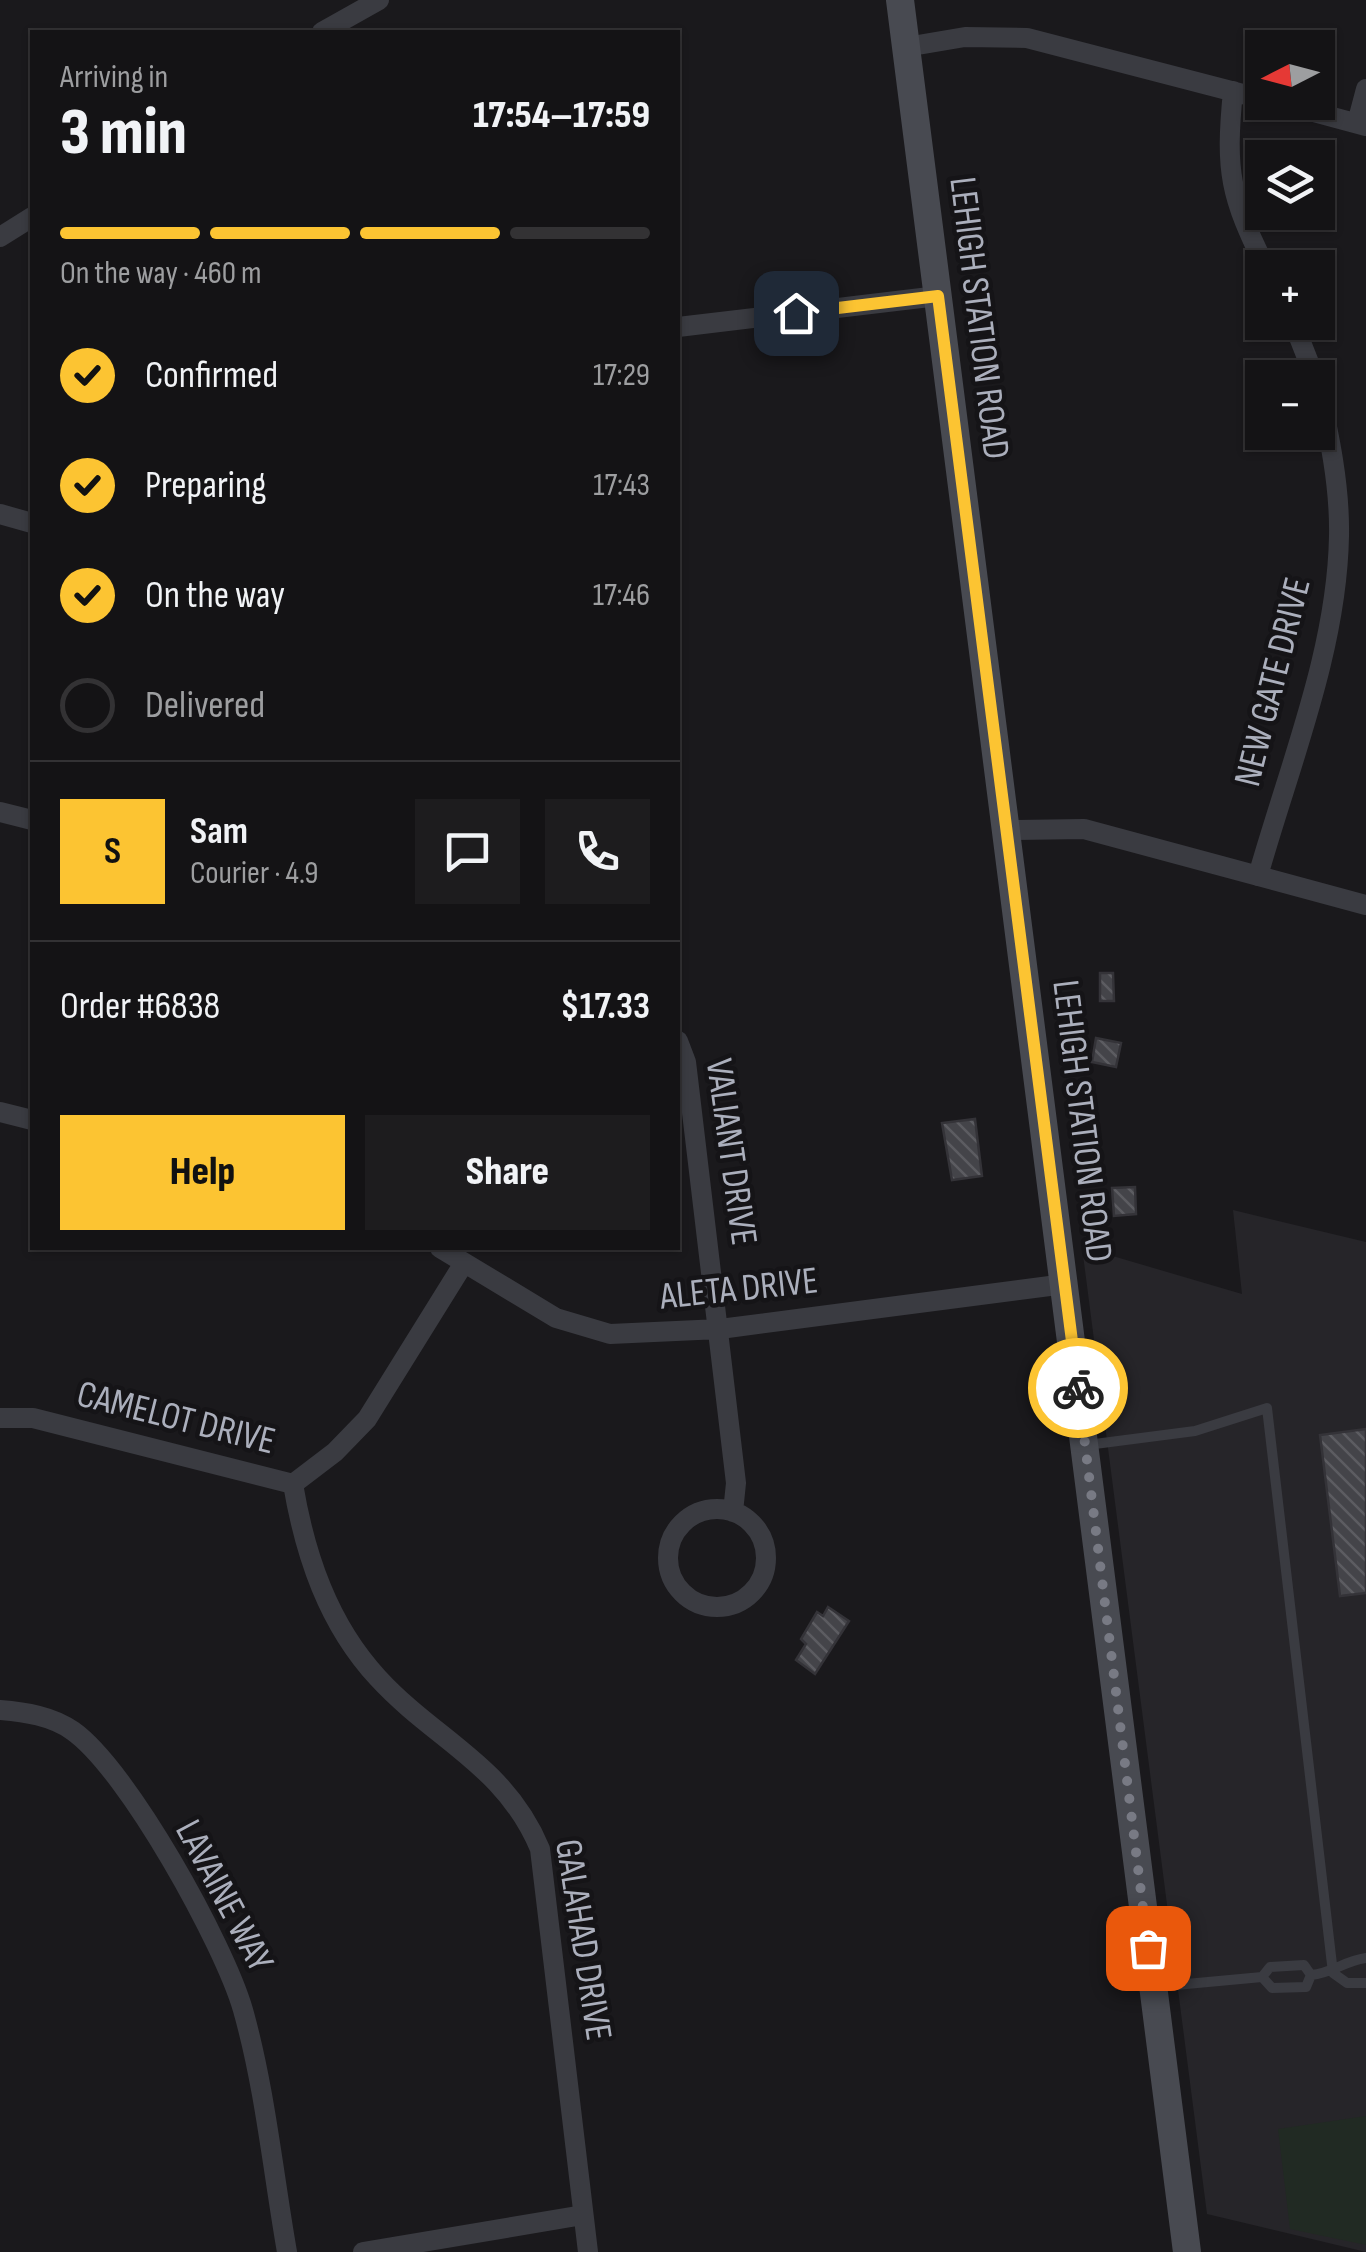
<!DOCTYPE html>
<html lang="en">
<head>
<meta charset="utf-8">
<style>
  body { margin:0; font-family:"Sofia Sans Condensed",sans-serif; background:#1d1c1e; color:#f1f3f6; height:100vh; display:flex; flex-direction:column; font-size:38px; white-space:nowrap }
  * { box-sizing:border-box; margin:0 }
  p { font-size:32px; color:#9d9ea0 }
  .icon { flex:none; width:55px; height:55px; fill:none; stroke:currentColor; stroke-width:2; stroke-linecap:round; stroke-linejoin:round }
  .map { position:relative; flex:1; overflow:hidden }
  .side { position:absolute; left:30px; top:30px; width:650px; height:1220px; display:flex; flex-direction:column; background:#141315; border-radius:0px; box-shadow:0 2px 8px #0004,0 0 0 2px #333234 }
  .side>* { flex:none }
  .needle { width:65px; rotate:264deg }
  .buttons { position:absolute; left:1245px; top:30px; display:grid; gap:20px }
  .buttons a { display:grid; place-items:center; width:90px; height:90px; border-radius:0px; background:#141315; box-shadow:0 2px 8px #0004,0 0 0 2px #333234; font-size:50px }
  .pin { position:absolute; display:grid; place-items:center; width:85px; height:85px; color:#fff; margin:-42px; border-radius:20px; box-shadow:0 5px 15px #0006 }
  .courier { position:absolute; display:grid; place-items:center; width:100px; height:100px; margin:-50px; border:8px solid #fcc432; border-radius:50%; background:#fff; color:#222; box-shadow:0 2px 12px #0007 }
  .overview em { font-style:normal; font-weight:800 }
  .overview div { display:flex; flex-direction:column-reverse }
  .overview { display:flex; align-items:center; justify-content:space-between; height:170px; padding:0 30px }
  h1 { font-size:65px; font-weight:800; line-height:75px }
  .bar { display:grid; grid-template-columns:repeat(4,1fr); gap:15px 10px; align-content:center; height:120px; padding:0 30px }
  .bar i { height:12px; border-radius:8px; background:#333234 }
  .bar .on { background:#fcc432 }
  .bar p { grid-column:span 4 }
  .line { display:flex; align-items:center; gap:25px; padding:0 30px; border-top:2px solid #333234 }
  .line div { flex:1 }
  .round { display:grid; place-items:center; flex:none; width:105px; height:105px; border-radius:0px; background:#1d1c1e }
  ol { padding:0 30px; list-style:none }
  li { display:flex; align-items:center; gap:30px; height:110px }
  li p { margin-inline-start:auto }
  li .icon { padding:10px; border-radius:50%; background:#fcc432; color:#111; stroke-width:4 }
  li:last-child { color:#9d9ea0 }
  li i { width:55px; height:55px; border:5px solid #333234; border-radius:50% }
  .cta { display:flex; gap:20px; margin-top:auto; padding:20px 30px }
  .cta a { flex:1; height:115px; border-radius:0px; background:#fcc432; color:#111; font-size:40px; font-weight:800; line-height:115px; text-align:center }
  .cta a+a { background:#1d1c1e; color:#f1f3f6 }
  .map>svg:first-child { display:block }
</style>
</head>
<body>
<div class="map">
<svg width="1366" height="2252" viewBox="0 0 1366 2252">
  <defs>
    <pattern id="building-back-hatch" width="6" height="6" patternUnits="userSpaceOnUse" patternTransform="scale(2.5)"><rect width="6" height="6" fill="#444449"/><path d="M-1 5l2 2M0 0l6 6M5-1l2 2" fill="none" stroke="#5c5c61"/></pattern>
  </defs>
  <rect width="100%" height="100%" fill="#1a191c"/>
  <path fill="#262529" d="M 1233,1210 L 1366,1242 L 1366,2252 L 1207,2214 L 1082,1247 L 1242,1294 Z"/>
  <path fill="#212a23" d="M 1366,2116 L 1366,2245 L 1290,2229 L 1278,2129 Z"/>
  <path fill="url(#building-back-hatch)" stroke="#343338" stroke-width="2.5" d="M 1100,973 L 1113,973 L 1114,1001 L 1100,1001 Z
    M 1096,1038 L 1121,1043 L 1116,1067 L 1092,1062 Z
    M 975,1119 L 982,1176 L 952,1180 L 942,1123 Z
    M 1135,1187 L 1136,1214 L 1114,1216 L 1112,1188 Z
    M 1366,1429 L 1366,1593 L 1340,1596 L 1320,1435 Z
    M 828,1607 L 849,1621 L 815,1674 L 796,1660 L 806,1644 L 801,1639 L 817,1612 L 823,1616 Z"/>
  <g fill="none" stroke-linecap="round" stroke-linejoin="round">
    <path stroke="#3a3b41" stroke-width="10" d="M 1087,1445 L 1195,1431 L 1267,1408 L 1333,1973 L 1347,1983 L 1366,1983
      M 1311,1975 C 1333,1973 1344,1961 1366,1958
      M 1262,1977 L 1272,1988 L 1306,1987 L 1311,1975
      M 1154,1987 L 1262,1977 L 1270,1967 L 1304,1965 L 1311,1975"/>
    <path stroke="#3a3b41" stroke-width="20" d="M 322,32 L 379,0
      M 906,47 L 965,37 L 1027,38 L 1262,99
      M 1233,91 C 1225,172 1230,196 1266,268
      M 1277,102 L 1366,126
      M 1357,123 L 1366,89
      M 0,237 L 32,217
      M 1293,322 L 1315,378
      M 678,327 L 938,296
      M 0,514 L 32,523
      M 0,812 L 32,820
      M 1007,830 L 1084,829 L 1366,905
      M 1258,876 C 1289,766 1337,651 1339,536 C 1340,485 1329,434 1318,385
      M 678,1041 L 686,1062 L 736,1483 L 733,1512
      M 0,1112 L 32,1120
      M 440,1248 L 556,1318 L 610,1334 L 720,1329 L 1065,1284
      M 0,1418 L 33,1418 L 293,1484
      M 293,1484 C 305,1555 328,1624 378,1678 C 436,1741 505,1765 540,1849 L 588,2252
      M 293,1484 L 335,1452 L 367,1419 L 464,1263
      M668 1558a49 49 0 1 1 98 0a49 49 0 1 1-98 0Z
      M 0,1710 C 25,1712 52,1716 73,1731 C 128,1770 224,1944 243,2010 C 265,2088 273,2172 287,2252
      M 363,2252 L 583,2215"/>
    <path stroke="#484a51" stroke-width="28" d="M 900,0 L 1187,2252"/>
  </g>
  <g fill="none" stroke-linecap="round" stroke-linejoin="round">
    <path stroke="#787a84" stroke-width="10" stroke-dasharray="0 18" d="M 1078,1388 L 1148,1948"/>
    <path stroke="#fcc432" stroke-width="12" d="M 796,313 L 938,296 L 1078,1388"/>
  </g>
  <g text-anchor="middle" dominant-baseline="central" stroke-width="9" stroke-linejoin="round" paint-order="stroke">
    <g font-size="38" fill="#abafbc" stroke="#151417">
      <text transform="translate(979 318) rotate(83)">LEHIGH STATION ROAD</text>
      <text transform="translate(1273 682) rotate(-76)">NEW GATE DRIVE</text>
      <text transform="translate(1082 1121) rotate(83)">LEHIGH STATION ROAD</text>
      <text transform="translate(731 1152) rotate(82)">VALIANT DRIVE</text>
      <text transform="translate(739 1289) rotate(-6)">ALETA DRIVE</text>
      <text transform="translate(176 1418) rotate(14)">CAMELOT DRIVE</text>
      <text transform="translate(224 1896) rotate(62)">LAVAINE WAY</text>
      <text transform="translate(583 1940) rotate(81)">GALAHAD DRIVE</text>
    </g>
  </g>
</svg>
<div class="buttons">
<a><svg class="needle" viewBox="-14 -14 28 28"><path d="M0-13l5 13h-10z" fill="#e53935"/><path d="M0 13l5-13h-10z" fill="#9d9ea0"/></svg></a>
<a><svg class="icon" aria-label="layers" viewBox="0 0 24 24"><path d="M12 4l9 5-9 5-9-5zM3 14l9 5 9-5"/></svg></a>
<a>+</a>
<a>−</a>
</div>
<div class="pin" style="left:1148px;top:1948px;background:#ea580c"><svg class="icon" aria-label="bag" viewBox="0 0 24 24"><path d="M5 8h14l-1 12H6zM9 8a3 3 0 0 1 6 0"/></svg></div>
<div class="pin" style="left:796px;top:313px;background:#1f2937"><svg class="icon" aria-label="home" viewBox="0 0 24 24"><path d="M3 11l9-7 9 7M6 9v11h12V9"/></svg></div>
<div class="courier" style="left:1078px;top:1388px"><svg class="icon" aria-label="bike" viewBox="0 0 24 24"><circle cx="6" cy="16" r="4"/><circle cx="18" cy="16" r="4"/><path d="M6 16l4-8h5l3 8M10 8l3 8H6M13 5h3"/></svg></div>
<section class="side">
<div class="overview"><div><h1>3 min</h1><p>Arriving in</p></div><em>17:54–17:59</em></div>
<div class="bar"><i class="on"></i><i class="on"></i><i class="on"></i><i></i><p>On the way · 460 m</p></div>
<ol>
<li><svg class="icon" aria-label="check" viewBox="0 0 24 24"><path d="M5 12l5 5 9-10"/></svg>Confirmed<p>17:29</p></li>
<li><svg class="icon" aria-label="check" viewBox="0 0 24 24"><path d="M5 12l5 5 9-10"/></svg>Preparing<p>17:43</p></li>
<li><svg class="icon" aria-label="check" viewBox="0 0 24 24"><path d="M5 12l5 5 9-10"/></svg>On the way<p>17:46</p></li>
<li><i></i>Delivered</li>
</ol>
<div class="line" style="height:180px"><b class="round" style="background:#fcc432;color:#111">S</b><div><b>Sam</b><p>Courier · 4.9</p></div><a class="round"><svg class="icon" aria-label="chat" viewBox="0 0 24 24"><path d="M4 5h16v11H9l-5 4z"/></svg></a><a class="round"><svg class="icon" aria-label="phone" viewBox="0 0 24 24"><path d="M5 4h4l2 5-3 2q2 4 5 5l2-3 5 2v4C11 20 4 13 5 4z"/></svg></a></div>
<div class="line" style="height:130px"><div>Order #6838</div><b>$17.33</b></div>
<div class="cta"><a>Help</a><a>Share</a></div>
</section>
</div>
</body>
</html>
